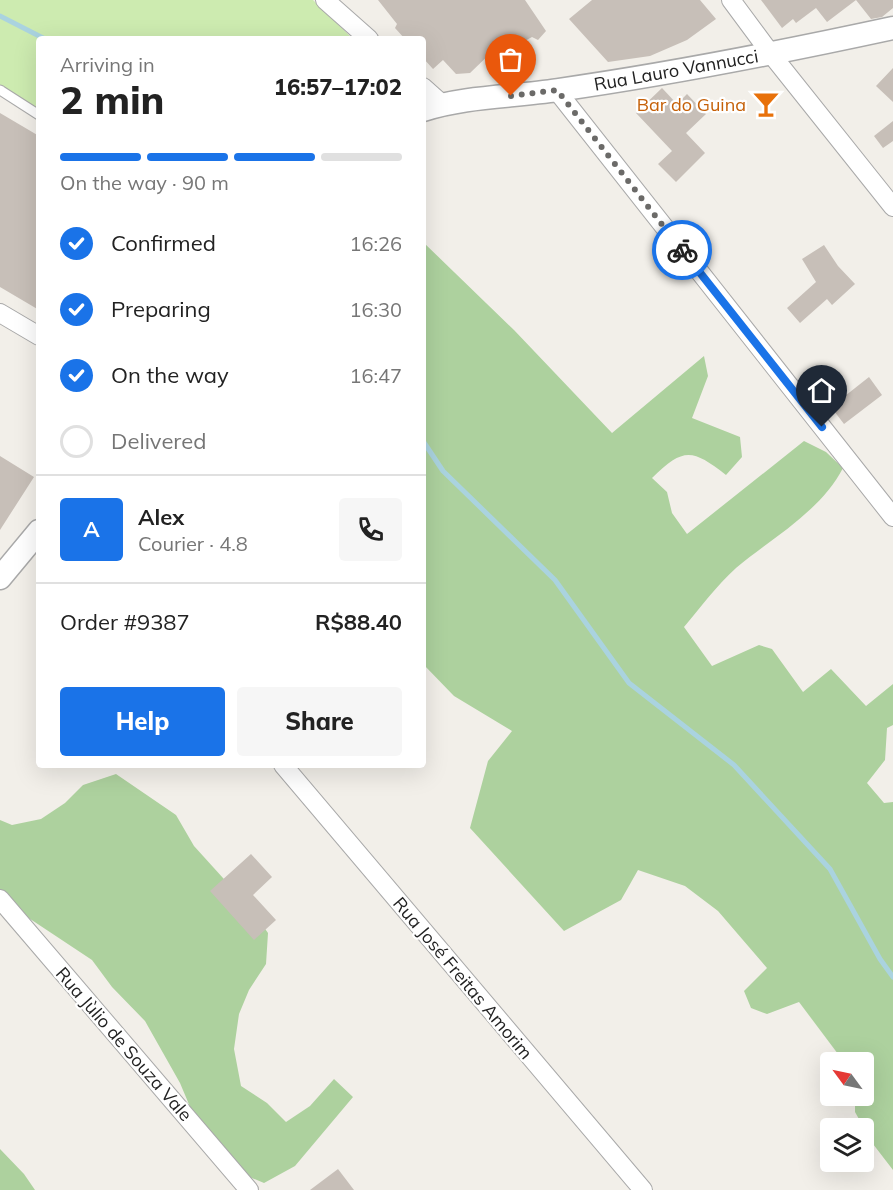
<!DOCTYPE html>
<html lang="en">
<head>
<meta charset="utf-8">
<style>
  body { margin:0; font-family:Mulish,sans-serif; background:#f6f6f6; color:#222; height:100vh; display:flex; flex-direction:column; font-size:22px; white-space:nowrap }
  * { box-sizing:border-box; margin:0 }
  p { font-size:20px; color:#767676 }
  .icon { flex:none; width:33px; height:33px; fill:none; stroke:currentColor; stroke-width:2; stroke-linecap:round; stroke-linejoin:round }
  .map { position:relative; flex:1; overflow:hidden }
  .drawer { position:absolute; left:36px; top:36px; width:390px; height:732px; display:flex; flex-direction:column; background:#fff; border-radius:6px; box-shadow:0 6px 24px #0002 }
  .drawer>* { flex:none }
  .needle { width:39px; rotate:303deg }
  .tools { position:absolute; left:820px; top:1052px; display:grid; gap:12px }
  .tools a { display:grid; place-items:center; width:54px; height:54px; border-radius:6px; background:#fff; box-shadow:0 6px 24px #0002; font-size:30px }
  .pin { position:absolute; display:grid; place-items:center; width:51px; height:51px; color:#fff; margin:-62px -26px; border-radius:50% 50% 50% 0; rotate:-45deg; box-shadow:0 0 6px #0007 }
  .pin .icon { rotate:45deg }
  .courier { position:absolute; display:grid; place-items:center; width:60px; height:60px; margin:-30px; border:4px solid #1a73e8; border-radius:50%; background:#fff; color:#222; box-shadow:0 2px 8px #0007 }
  .summary em { font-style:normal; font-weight:800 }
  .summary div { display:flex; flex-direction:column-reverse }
  .summary { display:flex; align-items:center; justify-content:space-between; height:102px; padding:0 24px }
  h1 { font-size:39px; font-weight:800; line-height:45px }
  .bar { display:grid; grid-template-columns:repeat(4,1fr); gap:9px 6px; align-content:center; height:72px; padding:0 24px }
  .bar i { height:8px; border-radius:4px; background:#e0e0e0 }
  .bar .selected { background:#1a73e8 }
  .bar p { grid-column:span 4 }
  .line { display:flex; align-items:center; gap:15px; padding:0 24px; border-top:2px solid #e0e0e0 }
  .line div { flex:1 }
  .round { display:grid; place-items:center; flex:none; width:63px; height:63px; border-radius:6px; background:#f6f6f6 }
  ol { padding:0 24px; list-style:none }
  li { display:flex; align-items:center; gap:18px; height:66px }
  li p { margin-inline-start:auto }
  li .icon { padding:6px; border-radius:50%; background:#1a73e8; color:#fff; stroke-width:4 }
  li:last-child { color:#767676 }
  li i { width:33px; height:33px; border:3px solid #e0e0e0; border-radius:50% }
  .primary-button { display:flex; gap:12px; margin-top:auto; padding:12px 24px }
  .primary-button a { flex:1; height:69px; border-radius:6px; background:#1a73e8; color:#fff; font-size:24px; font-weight:800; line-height:69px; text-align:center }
  .primary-button a+a { background:#f6f6f6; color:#222 }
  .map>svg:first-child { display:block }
</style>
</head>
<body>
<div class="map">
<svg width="893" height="1190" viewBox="0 0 893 1190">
  <rect width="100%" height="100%" fill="#f2efe9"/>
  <path fill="#cdebb0" d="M 0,0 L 313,0 L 353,39 L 39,39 L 39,115 L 0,92 Z"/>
  <path fill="#add19e" d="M 423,242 L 514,330 L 612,433 L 704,356 L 708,376 L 692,418 L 740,437 L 742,457 L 726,475 C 692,449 684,447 652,478 L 667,492 L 672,513 L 687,534 L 804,441 L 826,452 L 843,468 C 821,511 772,538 736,568 C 717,585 700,608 684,627 L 712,666 L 759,645 L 772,649 L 803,692 L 831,669 L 866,706 L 893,684 L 893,725 L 887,728 L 885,760 L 867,783 L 884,803 L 893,802 L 893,1170 L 873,1144 L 855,1112 L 855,1095 L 864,1095 L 864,1062 L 844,1062 L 799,1002 L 767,1014 L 751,1008 L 744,991 L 767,968 L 718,911 L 685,886 L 638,870 L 621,900 L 564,931 L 470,828 L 488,761 L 512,731 L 454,696 L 423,664 Z
    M 116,774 L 176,815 L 194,846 L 252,910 L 268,933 L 266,964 L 249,990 L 239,1014 L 234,1049 L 241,1086 L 267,1103 L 286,1122 L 310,1106 L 334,1079 L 353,1097 L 295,1166 L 264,1183 L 240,1173 L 209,1152 L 180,1083 L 145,1021 L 112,987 L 92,960 L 0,899 L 0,820 L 12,825 L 41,819 L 65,803 L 83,785 Z
    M 0,1149 L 24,1174 L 35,1190 L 0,1190 Z"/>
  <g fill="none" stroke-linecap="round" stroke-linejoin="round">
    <path stroke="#aad3df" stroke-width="5" d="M 0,16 L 45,39
      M 423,441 L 443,471 L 555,580 L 629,683 L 734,765 L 830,869 L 880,959 L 893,977"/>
  </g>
  <path fill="#c7bfb8" d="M 378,0 L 525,0 L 546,31 L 538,40 L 532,37 L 505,52 L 496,48 L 470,73 L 456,74 L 443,60 L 433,69 L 423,58 L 423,39 L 405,39 L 395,28 L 397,24 Z
    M 592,0 L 700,0 L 716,19 L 687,40 L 650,56 L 608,62 L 569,19 Z
    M 761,0 L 856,0 L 827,22 L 816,8 L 796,23 L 793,19 L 782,28 Z
    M 856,0 L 893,0 L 893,8 L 882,17 L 871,19 Z
    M 893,68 L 893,102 L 876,86 Z
    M 662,88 L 677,104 L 687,94 L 706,114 L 686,133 L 705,153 L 676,182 L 658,164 L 672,151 L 636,113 Z
    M 0,113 L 39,136 L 39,310 L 0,287 Z
    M 893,121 L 893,141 L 883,148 L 874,136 Z
    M 824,245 L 838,266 L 855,284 L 832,305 L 827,299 L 800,323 L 787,308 L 816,282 L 802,259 Z
    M 869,377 L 882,395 L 844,424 L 831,407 Z
    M 0,456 L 34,477 L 0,530 Z
    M 251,854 L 272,877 L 253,895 L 276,920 L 254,940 L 210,891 Z
    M 338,1169 L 354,1190 L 310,1190 Z"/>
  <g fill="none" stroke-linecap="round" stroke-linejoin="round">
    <defs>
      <path id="service" d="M 0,90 L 39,115"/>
      <path id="minor" d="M 325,0 L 369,39
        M 731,0 L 771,54 L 893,207
        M 423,87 L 442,104
        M 557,91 L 893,517
        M 0,313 L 39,336
        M 283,765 L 643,1190
        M 0,899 L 249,1190"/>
      <path id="tertiary" d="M 423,110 C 466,96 513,97 558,90 C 670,74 782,52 893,28
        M 0,578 L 39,531"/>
    </defs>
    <use href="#service" stroke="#a9a9a9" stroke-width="11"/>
    <use href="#minor" stroke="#a9a9a9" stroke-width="20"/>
    <use href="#tertiary" stroke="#a9a9a9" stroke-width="25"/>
    <use href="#service" stroke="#fff" stroke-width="9"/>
    <use href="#minor" stroke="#fff" stroke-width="18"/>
    <use href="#tertiary" stroke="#fff" stroke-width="22"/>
  </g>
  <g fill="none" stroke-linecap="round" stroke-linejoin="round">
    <path stroke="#6b6a68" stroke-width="6" stroke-dasharray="0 10.8" d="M 511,96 L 557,90 L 682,250"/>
    <path stroke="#1a73e8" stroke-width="8" d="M 682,250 L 822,427"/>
  </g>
  <defs>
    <symbol id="bar-bare" viewBox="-9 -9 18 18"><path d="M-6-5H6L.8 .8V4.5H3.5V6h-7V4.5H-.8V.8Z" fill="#e8710a" stroke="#fff" stroke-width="2.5" paint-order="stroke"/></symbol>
  </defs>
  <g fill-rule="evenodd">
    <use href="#bar-bare" x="747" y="85" width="38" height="38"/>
  </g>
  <g text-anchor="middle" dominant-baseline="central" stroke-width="4.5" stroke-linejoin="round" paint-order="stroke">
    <g font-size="18" fill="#222" stroke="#fff">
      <text transform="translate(676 70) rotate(-10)">Rua Lauro Vannucci</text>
      <text transform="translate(463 978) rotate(50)">Rua José Freitas Amorim</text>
      <text transform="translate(124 1044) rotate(49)">Rua Jùlio de Souza Vale</text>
    </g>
    <g font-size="18" fill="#c56008" stroke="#fff" text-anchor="end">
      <text x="746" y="104">Bar do Guina</text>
    </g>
  </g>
</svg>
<div class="tools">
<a><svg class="needle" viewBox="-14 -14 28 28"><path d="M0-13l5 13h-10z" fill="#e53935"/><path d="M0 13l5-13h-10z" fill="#767676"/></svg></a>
<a><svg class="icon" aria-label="layers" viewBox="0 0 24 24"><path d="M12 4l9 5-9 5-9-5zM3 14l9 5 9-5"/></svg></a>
</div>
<div class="pin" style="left:511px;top:96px;background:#ea580c"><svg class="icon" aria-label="bag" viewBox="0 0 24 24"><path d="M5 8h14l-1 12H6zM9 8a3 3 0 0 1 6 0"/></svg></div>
<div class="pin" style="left:822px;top:427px;background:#1f2937"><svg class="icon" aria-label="home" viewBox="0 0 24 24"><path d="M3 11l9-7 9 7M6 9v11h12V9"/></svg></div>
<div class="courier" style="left:682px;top:250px"><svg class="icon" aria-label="bike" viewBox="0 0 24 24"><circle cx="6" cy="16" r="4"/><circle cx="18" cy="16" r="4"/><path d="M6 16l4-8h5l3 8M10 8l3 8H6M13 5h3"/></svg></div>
<section class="drawer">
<div class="summary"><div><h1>2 min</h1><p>Arriving in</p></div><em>16:57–17:02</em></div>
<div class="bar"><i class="selected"></i><i class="selected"></i><i class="selected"></i><i></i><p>On the way · 90 m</p></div>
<ol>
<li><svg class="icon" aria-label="check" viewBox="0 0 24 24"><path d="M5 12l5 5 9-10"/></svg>Confirmed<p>16:26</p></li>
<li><svg class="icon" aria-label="check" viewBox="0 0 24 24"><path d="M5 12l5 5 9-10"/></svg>Preparing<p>16:30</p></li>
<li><svg class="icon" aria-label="check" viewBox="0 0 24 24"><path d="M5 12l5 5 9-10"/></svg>On the way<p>16:47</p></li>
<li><i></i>Delivered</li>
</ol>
<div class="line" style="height:108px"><b class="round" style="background:#1a73e8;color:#fff">A</b><div><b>Alex</b><p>Courier · 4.8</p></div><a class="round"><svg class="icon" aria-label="phone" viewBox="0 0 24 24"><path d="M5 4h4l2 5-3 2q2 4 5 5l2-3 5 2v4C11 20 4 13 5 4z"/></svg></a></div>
<div class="line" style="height:78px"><div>Order #9387</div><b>R$88.40</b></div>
<div class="primary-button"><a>Help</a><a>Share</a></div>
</section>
</div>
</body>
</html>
